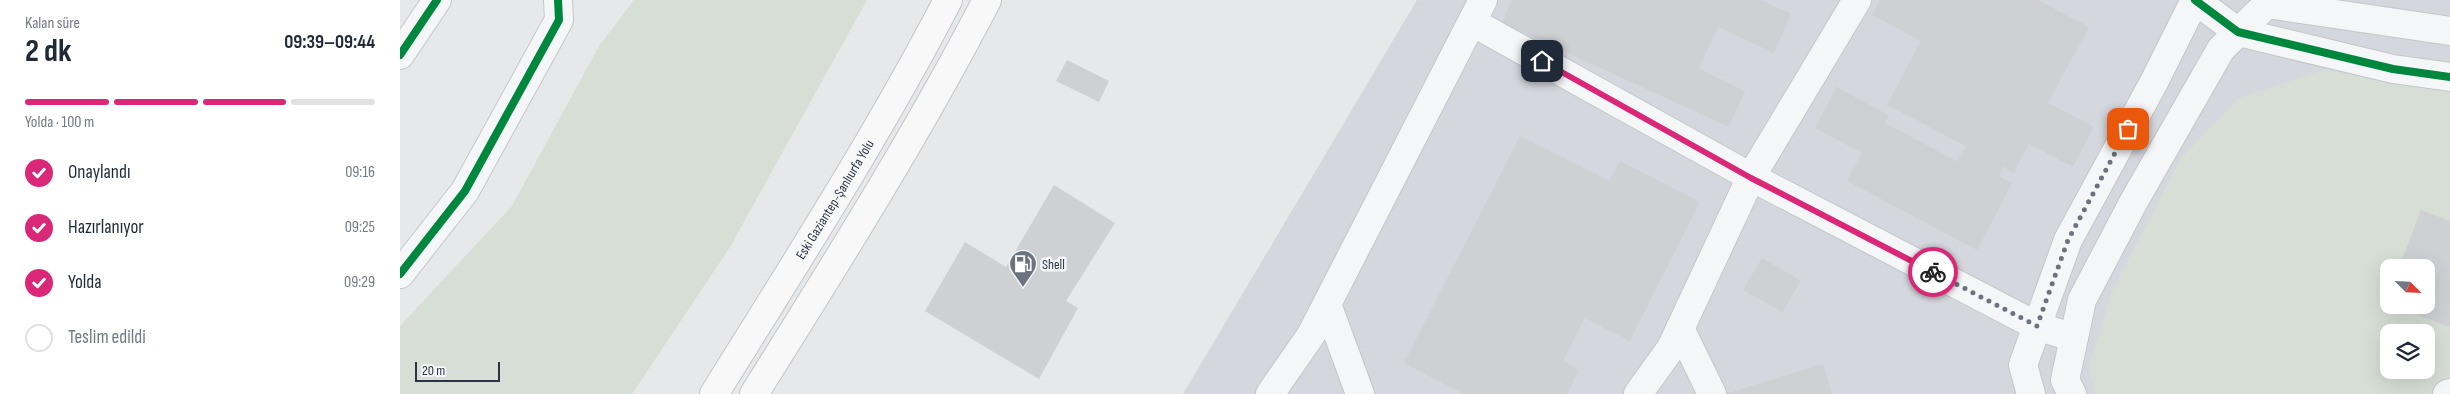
<!DOCTYPE html>
<html lang="tr">
<head>
<meta charset="utf-8">
<style>
  body { margin:0; font-family:"Sofia Sans Condensed",sans-serif; background:#f2f2f3; color:#1f2937; height:100vh; display:flex; flex-direction:column; font-size:19px; white-space:nowrap }
  * { box-sizing:border-box; margin:0 }
  p { font-size:16px; color:#747a83 }
  .icon { flex:none; width:28px; height:28px; fill:none; stroke:currentColor; stroke-width:2; stroke-linecap:round; stroke-linejoin:round }
  .map { position:relative; flex:1; overflow:hidden }
  .sheet { display:flex; flex-direction:column; background:#fff; width:400px }
  .sheet>* { flex:none }
  .needle { width:32px; rotate:114deg }
  .buttons { position:absolute; left:1980px; top:259px; display:grid; gap:10px }
  .buttons a { display:grid; place-items:center; width:55px; height:55px; border-radius:10px; background:#fff; box-shadow:0 5px 20px #0002; font-size:25px }
  .scale { position:absolute; left:15px; bottom:12px; width:85px; box-sizing:border-box; padding-left:5px; border:2px solid #2b3445; border-top:0; font-size:14px; line-height:18px; white-space:nowrap; color:#2b3445; -webkit-text-stroke:4px #f4f6f9; paint-order:stroke }
  .pin { position:absolute; display:grid; place-items:center; width:42px; height:42px; color:#fff; margin:-21px; border-radius:10px; box-shadow:0 2px 8px #0006 }
  .courier { position:absolute; display:grid; place-items:center; width:50px; height:50px; margin:-25px; border:4px solid #db2777; border-radius:50%; background:#fff; color:#222; box-shadow:0 1px 6px #0007 }
  .headline em { font-style:normal; font-weight:700 }
  .headline div { display:flex; flex-direction:column-reverse }
  .headline { display:flex; align-items:center; justify-content:space-between; height:85px; padding:0 25px }
  h1 { font-size:32px; font-weight:700; line-height:38px }
  .bar { display:grid; grid-template-columns:repeat(4,1fr); gap:8px 5px; align-content:center; height:60px; padding:0 25px }
  .bar i { height:6px; border-radius:4px; background:#e0e1e3 }
  .bar .active { background:#db2777 }
  .bar p { grid-column:span 4 }
  ol { padding:0 25px; list-style:none }
  li { display:flex; align-items:center; gap:15px; height:55px }
  li p { margin-inline-start:auto }
  li .icon { padding:5px; border-radius:50%; background:#db2777; color:#fff; stroke-width:4 }
  li:last-child { color:#747a83 }
  li i { width:28px; height:28px; border:2px solid #e0e1e3; border-radius:50% }
  main { display:flex; flex:1; min-height:0 }
  .map>svg:first-child { display:block }
</style>
</head>
<body>
<main>
<section class="sheet">
<div class="headline"><div><h1>2 dk</h1><p>Kalan süre</p></div><em>09:39–09:44</em></div>
<div class="bar"><i class="active"></i><i class="active"></i><i class="active"></i><i></i><p>Yolda · 100 m</p></div>
<ol>
<li><svg class="icon" aria-label="check" viewBox="0 0 24 24"><path d="M5 12l5 5 9-10"/></svg>Onaylandı<p>09:16</p></li>
<li><svg class="icon" aria-label="check" viewBox="0 0 24 24"><path d="M5 12l5 5 9-10"/></svg>Hazırlanıyor<p>09:25</p></li>
<li><svg class="icon" aria-label="check" viewBox="0 0 24 24"><path d="M5 12l5 5 9-10"/></svg>Yolda<p>09:29</p></li>
<li><i></i>Teslim edildi</li>
</ol>
</section>
<div class="map">
<svg width="2050" height="394" viewBox="0 0 2050 394">
  <rect width="100%" height="100%" fill="#e6e8ea"/>
  <path fill="#d4d7dd" fill-rule="evenodd" d="M 1017,0 L 2050,0 L 2050,394 L 783,394 ZM 1989,268 L 2026,268 L 2026,305 L 1989,305 ZM 1989,332 L 2026,332 L 2026,370 L 1989,370 Z"/>
  <path fill="#d6ded6" fill-rule="evenodd" d="M 234,0 L 467,0 L 330,247 L 232,394 L 0,394 L 0,326 L 112,206 L 199,46 Z
    M 1929,68 L 2050,92 L 2050,394 L 1696,394 L 1689,367 L 1712,291 L 1780,159 L 1839,98 ZM 1989,268 L 2026,268 L 2026,305 L 1989,305 ZM 1989,332 L 2026,332 L 2026,370 L 1989,370 Z"/>
  <path fill="#ced0d3" d="M 1112,0 L 1360,0 L 1391,14 L 1374,53 L 1318,27 L 1299,69 L 1345,91 L 1329,127 L 1102,23 Z
    M 1480,0 L 1638,0 L 1689,27 L 1648,103 L 1694,127 L 1673,167 L 1629,144 L 1614,173 L 1603,167 L 1599,176 L 1612,183 L 1577,250 L 1447,181 L 1462,153 L 1415,128 L 1436,87 L 1489,115 L 1485,123 L 1557,161 L 1566,146 L 1487,105 L 1521,41 L 1472,15 Z
    M 667,60 L 709,81 L 699,102 L 656,81 Z
    M 1120,136 L 1210,181 L 1220,161 L 1300,202 L 1230,341 L 1185,318 L 1163,361 L 1179,370 L 1167,394 L 1064,394 L 1004,363 Z
    M 654,185 L 715,223 L 666,301 L 678,308 L 639,379 L 525,311 L 565,242 L 606,267 Z
    M 2021,210 L 2050,221 L 2050,327 L 1992,305 L 2026,305 L 2026,268 L 1999,268 Z
    M 1362,258 L 1401,281 L 1382,312 L 1343,290 Z
    M 1423,364 L 1432,394 L 1325,394 Z"/>
  <g fill="none" stroke-linecap="round" stroke-linejoin="round">
    <defs>
      <path id="minor" d="M 1865,0 L 1867,4 L 2050,31
        M 1072,22 L 1351,177 L 1637,326 L 1674,338
        M 0,55 L 37,0
        M 0,274 L 65,191 L 159,20 L 158,0
        M 927,304 L 960,394
        M 1280,328 L 1312,394
        M 870,394 L 911,335 L 1083,0
        M 1238,394 L 1271,348 L 1351,177 L 1457,0
        M 1631,394 L 1623,365 L 1668,240 L 1754,82 L 1795,0 L 1838,32 L 1993,69 L 2050,77
        M 1672,394 L 1665,380 L 1682,300 L 1734,201 L 1821,49 L 1867,4
        M 2047,394 L 2050,393"/>
      <g id="major">
        <path id="s1" d="M 314,394 C 395,264 478,135 548,0"/>
        <path d="M 354,394 C 435,265 517,135 587,0"/>
      </g>
    </defs>
    <use href="#minor" stroke="#c4c6c8" stroke-width="30"/>
    <use href="#major" stroke="#c2c5c8" stroke-width="30"/>
    <use href="#minor" stroke="#f5f6f7" stroke-width="28"/>
    <use href="#major" stroke="#f8f8f8" stroke-width="28"/>
    <defs>
      <path id="cycleway" d="M 1795,0 L 1838,32 L 1993,69 L 2050,77
        M 0,55 L 37,0
        M 0,274 L 65,191 L 159,20 L 158,0"/>
    </defs>
    <use href="#cycleway" stroke="#f4f6f9" stroke-width="11"/>
    <use href="#cycleway" stroke="#00873e" stroke-width="8"/>
  </g>
  <g fill="none" stroke-linecap="round" stroke-linejoin="round">
    <path stroke="#6c737f" stroke-width="5" stroke-dasharray="0 9" d="M 1533,272 L 1637,326 L 1668,240 L 1728,129"/>
    <path stroke="#db2777" stroke-width="6" d="M 1142,61 L 1351,178 L 1533,272"/>
  </g>
  <defs>
    <symbol id="fuel-pin" viewBox="-11 -11 22 30"><path d="M0 17L-7.5 6A9.5 9.5 0 1 1 7.5 6Z" fill="#6c737f" stroke="#f4f6f9"/><path d="M-5.5-6h7V0h2V4h1.3V-2.5L3-4.5l.8-.8L6-3V5H2.5V1h-1V6h-7ZM-4.2-4.7v3.2H.2V-4.7Z" fill="#fff"/></symbol>
  </defs>
  <g fill-rule="evenodd">
    <use href="#fuel-pin" x="607" y="248" width="32" height="43"/>
  </g>
  <g text-anchor="middle" dominant-baseline="central" stroke-width="5" stroke-linejoin="round" paint-order="stroke">
    <g font-size="14" fill="#2b3445" stroke="#f4f6f9">
      <text stroke="none"><textPath href="#s1" startOffset="229">Eski Gaziantep-Şanlıurfa Yolu</textPath></text>
    </g>
    <g font-size="14" fill="#2b3445" stroke="#f4f6f9" text-anchor="start">
      <text x="642" y="264">Shell</text>
    </g>
  </g>
</svg>
<div class="buttons">
<a><svg class="needle" viewBox="-14 -14 28 28"><path d="M0-13l5 13h-10z" fill="#e53935"/><path d="M0 13l5-13h-10z" fill="#747a83"/></svg></a>
<a><svg class="icon" aria-label="layers" viewBox="0 0 24 24"><path d="M12 4l9 5-9 5-9-5zM3 14l9 5 9-5"/></svg></a>
</div>
<div class="scale">20 m</div>
<div class="pin" style="left:1728px;top:129px;background:#ea580c"><svg class="icon" aria-label="bag" viewBox="0 0 24 24"><path d="M5 8h14l-1 12H6zM9 8a3 3 0 0 1 6 0"/></svg></div>
<div class="pin" style="left:1142px;top:61px;background:#1f2937"><svg class="icon" aria-label="home" viewBox="0 0 24 24"><path d="M3 11l9-7 9 7M6 9v11h12V9"/></svg></div>
<div class="courier" style="left:1533px;top:272px"><svg class="icon" aria-label="bike" viewBox="0 0 24 24"><circle cx="6" cy="16" r="4"/><circle cx="18" cy="16" r="4"/><path d="M6 16l4-8h5l3 8M10 8l3 8H6M13 5h3"/></svg></div>
</div>
</main>
</body>
</html>
